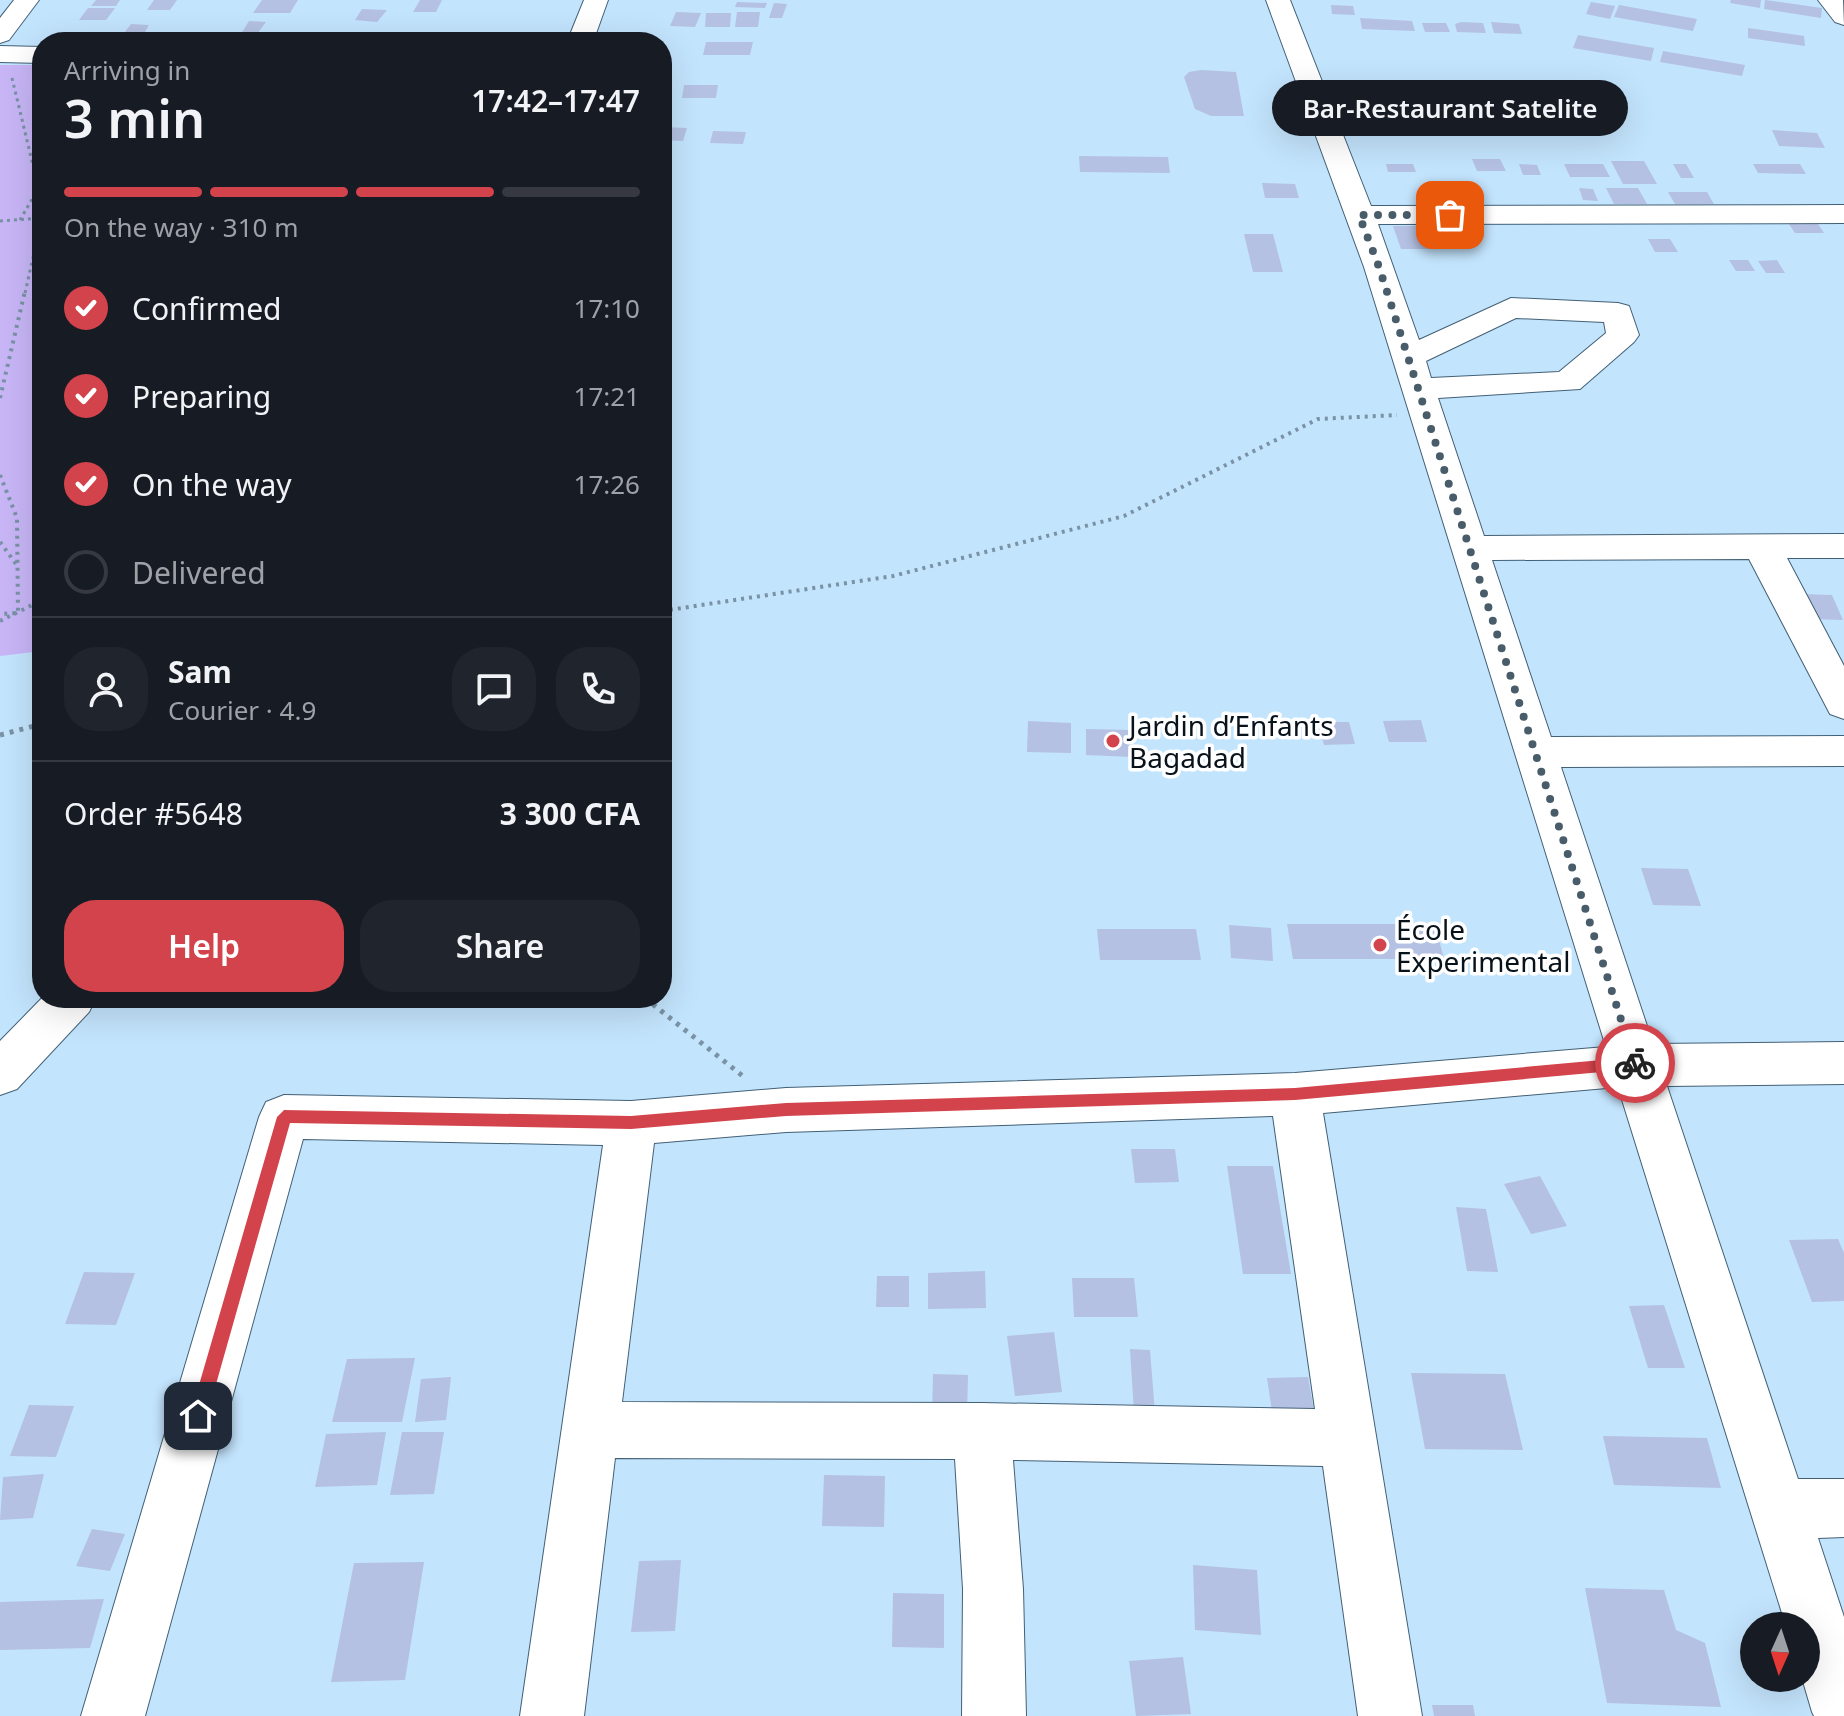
<!DOCTYPE html>
<html lang="en">
<head>
<meta charset="utf-8">
<style>
  body { margin:0; font-family:"Noto Sans",sans-serif; background:#20242c; color:#f1f3f6; height:100vh; display:flex; flex-direction:column; font-size:30px; white-space:nowrap }
  * { box-sizing:border-box; margin:0 }
  p { font-size:26px; color:#9ea1a6 }
  .icon { flex:none; width:44px; height:44px; fill:none; stroke:currentColor; stroke-width:2; stroke-linecap:round; stroke-linejoin:round }
  .map { position:relative; flex:1; overflow:hidden }
  .panel { position:absolute; left:32px; top:32px; width:640px; height:976px; display:flex; flex-direction:column; background:#171b24; border-radius:32px; box-shadow:0 8px 32px #0002 }
  .panel>* { flex:none }
  .needle { width:52px; rotate:183deg }
  .tools { position:absolute; left:1740px; top:1612px; display:grid; gap:16px }
  .tools a { display:grid; place-items:center; width:80px; height:80px; border-radius:50%; background:#171b24; box-shadow:0 8px 32px #0002; font-size:40px }
  .pin { position:absolute; display:grid; place-items:center; width:68px; height:68px; color:#fff; margin:-34px; border-radius:16px; box-shadow:0 4px 12px #0006 }
  .courier { position:absolute; display:grid; place-items:center; width:80px; height:80px; margin:-40px; border:6px solid #d3434b; border-radius:50%; background:#fff; color:#222; box-shadow:0 2px 10px #0007 }
  .bubble { position:absolute; height:56px; border-radius:28px; background:#171b24; box-shadow:0 8px 32px #0002; font-size:26px; font-weight:600; line-height:56px; text-align:center }
  .summary em { font-style:normal; font-weight:600 }
  .summary div { display:flex; flex-direction:column-reverse }
  .summary { display:flex; align-items:center; justify-content:space-between; height:136px; padding:0 32px }
  h1 { font-size:52px; font-weight:600; line-height:60px }
  .bar { display:grid; grid-template-columns:repeat(4,1fr); gap:12px 8px; align-content:center; height:96px; padding:0 32px }
  .bar i { height:10px; border-radius:6px; background:#363941 }
  .bar .active { background:#d3434b }
  .bar p { grid-column:span 4 }
  .line { display:flex; align-items:center; gap:20px; padding:0 32px; border-top:2px solid #363941 }
  .line div { flex:1 }
  .round { display:grid; place-items:center; flex:none; width:84px; height:84px; border-radius:32px; background:#20242c }
  ol { padding:0 32px; list-style:none }
  li { display:flex; align-items:center; gap:24px; height:88px }
  li p { margin-inline-start:auto }
  li .icon { padding:8px; border-radius:50%; background:#d3434b; color:#fff; stroke-width:4 }
  li:last-child { color:#9ea1a6 }
  li i { width:44px; height:44px; border:4px solid #363941; border-radius:50% }
  .primary-button { display:flex; gap:16px; margin-top:auto; padding:16px 32px }
  .primary-button a { flex:1; height:92px; border-radius:32px; background:#d3434b; color:#fff; font-size:32px; font-weight:600; line-height:92px; text-align:center }
  .primary-button a+a { background:#20242c; color:#f1f3f6 }
  .map>svg:first-child { display:block }
</style>
</head>
<body>
<div class="map">
<svg width="1844" height="1716" viewBox="0 0 1844 1716">
  <rect width="100%" height="100%" fill="#c3e4fd"/>
  <path fill="#c7b5f6" d="M 0,65 L 42,65 L 42,651 L 0,656 Z"/>
  <path fill="#b4c1e2" d="M 96,0 L 120,0 L 116,6 L 91,6 Z
    M 154,0 L 177,0 L 170,10 L 147,10 Z
    M 262,0 L 298,0 L 290,13 L 253,13 Z
    M 420,0 L 442,0 L 436,12 L 413,12 Z
    M 1731,0 L 1761,0 L 1760,8 L 1730,3 Z
    M 1765,0 L 1822,8 L 1821,18 L 1764,9 Z
    M 737,2 L 767,3 L 765,8 L 735,7 Z
    M 1591,2 L 1615,6 L 1610,19 L 1586,14 Z
    M 774,3 L 787,4 L 782,18 L 769,18 Z
    M 1331,5 L 1353,6 L 1355,15 L 1332,14 Z
    M 1619,5 L 1697,19 L 1693,31 L 1614,17 Z
    M 88,8 L 115,8 L 106,20 L 79,20 Z
    M 362,9 L 387,10 L 377,22 L 355,20 Z
    M 676,12 L 701,13 L 695,27 L 670,26 Z
    M 737,12 L 760,12 L 758,27 L 735,27 Z
    M 706,13 L 731,13 L 730,27 L 705,27 Z
    M 1360,18 L 1412,21 L 1415,31 L 1362,29 Z
    M 249,21 L 266,22 L 257,34 L 241,34 Z
    M 1461,22 L 1483,23 L 1486,33 L 1457,32 L 1455,24 Z
    M 1491,22 L 1519,24 L 1522,34 L 1494,33 Z
    M 1422,23 L 1446,23 L 1450,32 L 1425,32 Z
    M 131,24 L 149,25 L 142,37 L 121,37 Z
    M 1748,28 L 1804,36 L 1805,46 L 1748,38 Z
    M 1578,35 L 1654,48 L 1651,61 L 1573,48 Z
    M 706,42 L 753,42 L 750,55 L 703,55 Z
    M 1663,51 L 1745,65 L 1742,76 L 1660,62 Z
    M 1201,70 L 1236,72 L 1244,116 L 1211,116 L 1195,109 L 1184,77 L 1189,72 Z
    M 684,85 L 718,85 L 716,98 L 682,98 Z
    M 665,127 L 687,128 L 683,141 L 662,140 Z
    M 1772,130 L 1817,133 L 1825,148 L 1779,146 Z
    M 713,131 L 746,132 L 743,144 L 710,143 Z
    M 1079,156 L 1168,157 L 1170,173 L 1080,172 Z
    M 1472,159 L 1500,159 L 1506,171 L 1477,171 Z
    M 1611,161 L 1644,161 L 1657,184 L 1623,184 Z
    M 1386,164 L 1413,164 L 1416,172 L 1388,172 Z
    M 1519,164 L 1537,165 L 1541,175 L 1523,175 Z
    M 1564,164 L 1603,164 L 1610,177 L 1570,177 Z
    M 1673,164 L 1686,164 L 1694,178 L 1681,178 Z
    M 1753,164 L 1800,164 L 1806,174 L 1758,173 Z
    M 1262,183 L 1295,184 L 1299,198 L 1265,198 Z
    M 1579,188 L 1593,189 L 1598,201 L 1583,200 Z
    M 1606,188 L 1638,188 L 1647,204 L 1614,204 Z
    M 1668,192 L 1707,192 L 1714,204 L 1675,204 Z
    M 1450,220 L 1478,220 L 1483,233 L 1455,233 Z
    M 1787,221 L 1816,221 L 1824,233 L 1795,233 Z
    M 1393,226 L 1425,226 L 1434,249 L 1401,249 Z
    M 1244,234 L 1273,234 L 1283,272 L 1253,272 Z
    M 1648,239 L 1670,239 L 1678,252 L 1655,252 Z
    M 1729,260 L 1748,260 L 1755,271 L 1736,271 Z
    M 1777,260 L 1785,273 L 1766,273 L 1758,261 Z
    M 1800,594 L 1832,595 L 1843,620 L 1810,619 Z
    M 1421,720 L 1427,742 L 1389,742 L 1383,721 Z
    M 1028,721 L 1071,723 L 1071,753 L 1027,752 Z
    M 1318,722 L 1349,722 L 1355,744 L 1324,745 Z
    M 1086,729 L 1131,730 L 1132,757 L 1086,755 Z
    M 1641,868 L 1688,869 L 1701,906 L 1653,905 Z
    M 1287,924 L 1435,924 L 1444,959 L 1293,959 Z
    M 1229,925 L 1271,928 L 1273,961 L 1231,958 Z
    M 1097,929 L 1196,929 L 1201,960 L 1100,960 Z
    M 1131,1149 L 1175,1149 L 1179,1182 L 1135,1183 Z
    M 1227,1166 L 1273,1166 L 1291,1274 L 1243,1274 Z
    M 1540,1176 L 1567,1226 L 1531,1234 L 1504,1184 Z
    M 1456,1207 L 1486,1209 L 1498,1272 L 1467,1271 Z
    M 1838,1239 L 1844,1253 L 1844,1301 L 1812,1302 L 1789,1240 Z
    M 985,1271 L 986,1308 L 928,1309 L 928,1273 Z
    M 84,1272 L 135,1273 L 116,1325 L 65,1324 Z
    M 877,1276 L 909,1276 L 909,1307 L 876,1307 Z
    M 1072,1278 L 1134,1278 L 1138,1317 L 1074,1317 Z
    M 1664,1305 L 1685,1368 L 1648,1368 L 1629,1306 Z
    M 1054,1332 L 1062,1392 L 1015,1396 L 1007,1336 Z
    M 1130,1349 L 1150,1350 L 1155,1413 L 1134,1413 Z
    M 415,1358 L 402,1422 L 332,1422 L 347,1359 Z
    M 1411,1373 L 1505,1374 L 1523,1450 L 1425,1449 Z
    M 933,1374 L 968,1375 L 967,1415 L 932,1414 Z
    M 451,1377 L 446,1420 L 415,1422 L 421,1379 Z
    M 1308,1377 L 1315,1417 L 1273,1418 L 1267,1378 Z
    M 29,1405 L 74,1406 L 56,1457 L 10,1456 Z
    M 386,1432 L 377,1485 L 315,1487 L 326,1434 Z
    M 402,1432 L 444,1432 L 434,1494 L 390,1495 Z
    M 1603,1436 L 1707,1438 L 1721,1488 L 1614,1485 Z
    M 44,1474 L 33,1518 L 0,1520 L 3,1477 Z
    M 824,1475 L 885,1476 L 884,1527 L 822,1526 Z
    M 92,1529 L 125,1534 L 110,1571 L 76,1566 Z
    M 681,1560 L 675,1631 L 631,1632 L 639,1561 Z
    M 424,1562 L 405,1680 L 331,1682 L 354,1563 Z
    M 1193,1565 L 1257,1570 L 1261,1635 L 1195,1630 Z
    M 1585,1588 L 1664,1590 L 1676,1630 L 1705,1643 L 1721,1707 L 1607,1703 Z
    M 893,1593 L 944,1594 L 944,1648 L 892,1647 Z
    M 104,1599 L 90,1648 L 0,1650 L 0,1602 Z
    M 1183,1657 L 1191,1714 L 1136,1716 L 1129,1661 Z
    M 1432,1705 L 1473,1705 L 1475,1716 L 1434,1716 Z"/>
  <g fill="none" stroke-linecap="round" stroke-linejoin="round">
    <defs>
      <path id="minor" d="M 14,0 L 39,0 L 9,40 L 0,43 L 0,18 Z
        M 584,0 L 608,0 L 593,42 L 567,42 Z
        M 1266,0 L 1290,0 L 1371,206 L 1844,205 L 1844,223 L 1378,224 L 1419,340 L 1511,298 L 1618,303 L 1629,306 L 1639,335 L 1634,342 L 1580,389 L 1438,398 L 1484,536 L 1844,534 L 1844,558 L 1787,558 L 1844,666 L 1844,719 L 1830,714 L 1749,559 L 1492,560 L 1551,737 L 1844,736 L 1844,766 L 1561,767 L 1653,1044 L 1844,1042 L 1844,1084 L 1667,1086 L 1798,1479 L 1844,1479 L 1844,1537 L 1818,1538 L 1844,1617 L 1844,1716 L 1814,1716 L 1812,1712 L 1802,1678 L 1806,1678 L 1806,1626 L 1786,1626 L 1618,1087 L 1323,1113 L 1422,1716 L 1358,1716 L 1323,1466 L 1013,1460 L 1023,1589 L 1026,1716 L 962,1716 L 963,1589 L 955,1459 L 615,1458 L 584,1716 L 520,1716 L 603,1145 L 303,1139 L 145,1716 L 81,1716 L 259,1117 L 266,1102 L 284,1095 L 631,1101 L 786,1088 L 1295,1073 L 1606,1047 L 1364,267 ZM 1516,318 L 1604,322 L 1606,333 L 1559,372 L 1431,378 L 1426,361 ZM 1273,1116 L 1315,1409 L 982,1403 L 622,1402 L 654,1143 L 786,1132 Z
        M 1818,0 L 1843,0 L 1844,25 L 1835,22 Z
        M 0,46 L 42,47 L 42,63 L 0,62 Z
        M 42,998 L 96,998 L 89,1012 L 17,1089 L 0,1095 L 0,1041 Z"/>
    </defs>
    <use href="#minor" stroke="#426076" stroke-width="2"/>
    <path stroke="#7a92a5" stroke-width="3" stroke-dasharray="3 4" stroke-linecap="butt" d="M 12,78 L 38,186
      M 20,220 L 42,182
      M 0,221 L 42,218
      M 25,293 L 42,218"/>
    <path stroke="#7a92a5" stroke-width="4" stroke-dasharray="3 5" stroke-linecap="butt" d="M 0,398 L 25,291
      M 0,475 L 17,518 L 18,613 L 0,614
      M 0,542 L 16,564
      M 662,611 L 893,576 L 1124,516 L 1318,419 L 1397,415
      M 0,621 L 42,600"/>
    <path stroke="#7a92a5" stroke-width="5" stroke-dasharray="4 6" stroke-linecap="butt" d="M 0,735 L 42,724
      M 645,998 L 744,1077"/>
    <use href="#minor" fill="#fff" fill-rule="evenodd"/>
  </g>
  <path fill="#d3434b" d="M 1635,1057 L 1642,1063 L 1635,1069 L 1295,1100 L 786,1116 L 631,1129 L 290,1123 L 207,1416 L 204,1422 L 198,1425 L 192,1422 L 190,1416 L 277,1117 L 284,1110 L 631,1116 L 786,1103 L 1295,1088 Z"/>
  <g fill="none" stroke-linecap="round" stroke-linejoin="round">
    <path stroke="#495c6a" stroke-width="8" stroke-dasharray="0 14.4" d="M 1450,215 L 1359,215 L 1379,267 L 1635,1063"/>
  </g>
  <g fill="#d3434b" stroke="#fff" stroke-width="3">
    <circle cx="1113" cy="741" r="8"/>
    <circle cx="1380" cy="945" r="8"/>
  </g>
  <g text-anchor="middle" dominant-baseline="central" stroke-width="7" stroke-linejoin="round" paint-order="stroke">
    <g font-size="28" fill="#07121b" stroke="#fff" text-anchor="start">
      <text x="1129" y="725">Jardin d’Enfants<tspan x="1129" dy="32">Bagadad</tspan></text>
      <text x="1396" y="929">École<tspan x="1396" dy="32">Experimental</tspan></text>
    </g>
  </g>
</svg>
<div class="tools">
<a><svg class="needle" viewBox="-14 -14 28 28"><path d="M0-13l5 13h-10z" fill="#e53935"/><path d="M0 13l5-13h-10z" fill="#9ea1a6"/></svg></a>
</div>
<div class="pin" style="left:1450px;top:215px;background:#ea580c"><svg class="icon" aria-label="bag" viewBox="0 0 24 24"><path d="M5 8h14l-1 12H6zM9 8a3 3 0 0 1 6 0"/></svg></div>
<div class="pin" style="left:198px;top:1416px;background:#1f2937"><svg class="icon" aria-label="home" viewBox="0 0 24 24"><path d="M3 11l9-7 9 7M6 9v11h12V9"/></svg></div>
<div class="courier" style="left:1635px;top:1063px"><svg class="icon" aria-label="bike" viewBox="0 0 24 24"><circle cx="6" cy="16" r="4"/><circle cx="18" cy="16" r="4"/><path d="M6 16l4-8h5l3 8M10 8l3 8H6M13 5h3"/></svg></div>
<div class="bubble" style="left:1272px;top:80px;width:356px">Bar-Restaurant Satelite</div>
<section class="panel">
<div class="summary"><div><h1>3 min</h1><p>Arriving in</p></div><em>17:42–17:47</em></div>
<div class="bar"><i class="active"></i><i class="active"></i><i class="active"></i><i></i><p>On the way · 310 m</p></div>
<ol>
<li><svg class="icon" aria-label="check" viewBox="0 0 24 24"><path d="M5 12l5 5 9-10"/></svg>Confirmed<p>17:10</p></li>
<li><svg class="icon" aria-label="check" viewBox="0 0 24 24"><path d="M5 12l5 5 9-10"/></svg>Preparing<p>17:21</p></li>
<li><svg class="icon" aria-label="check" viewBox="0 0 24 24"><path d="M5 12l5 5 9-10"/></svg>On the way<p>17:26</p></li>
<li><i></i>Delivered</li>
</ol>
<div class="line" style="height:144px"><a class="round"><svg class="icon" aria-label="person" viewBox="0 0 24 24"><circle cx="12" cy="8" r="4"/><path d="M4 21q1-7 8-7t8 7"/></svg></a><div><b>Sam</b><p>Courier · 4.9</p></div><a class="round"><svg class="icon" aria-label="chat" viewBox="0 0 24 24"><path d="M4 5h16v11H9l-5 4z"/></svg></a><a class="round"><svg class="icon" aria-label="phone" viewBox="0 0 24 24"><path d="M5 4h4l2 5-3 2q2 4 5 5l2-3 5 2v4C11 20 4 13 5 4z"/></svg></a></div>
<div class="line" style="height:104px"><div>Order #5648</div><b>3 300 CFA</b></div>
<div class="primary-button"><a>Help</a><a>Share</a></div>
</section>
</div>
</body>
</html>
